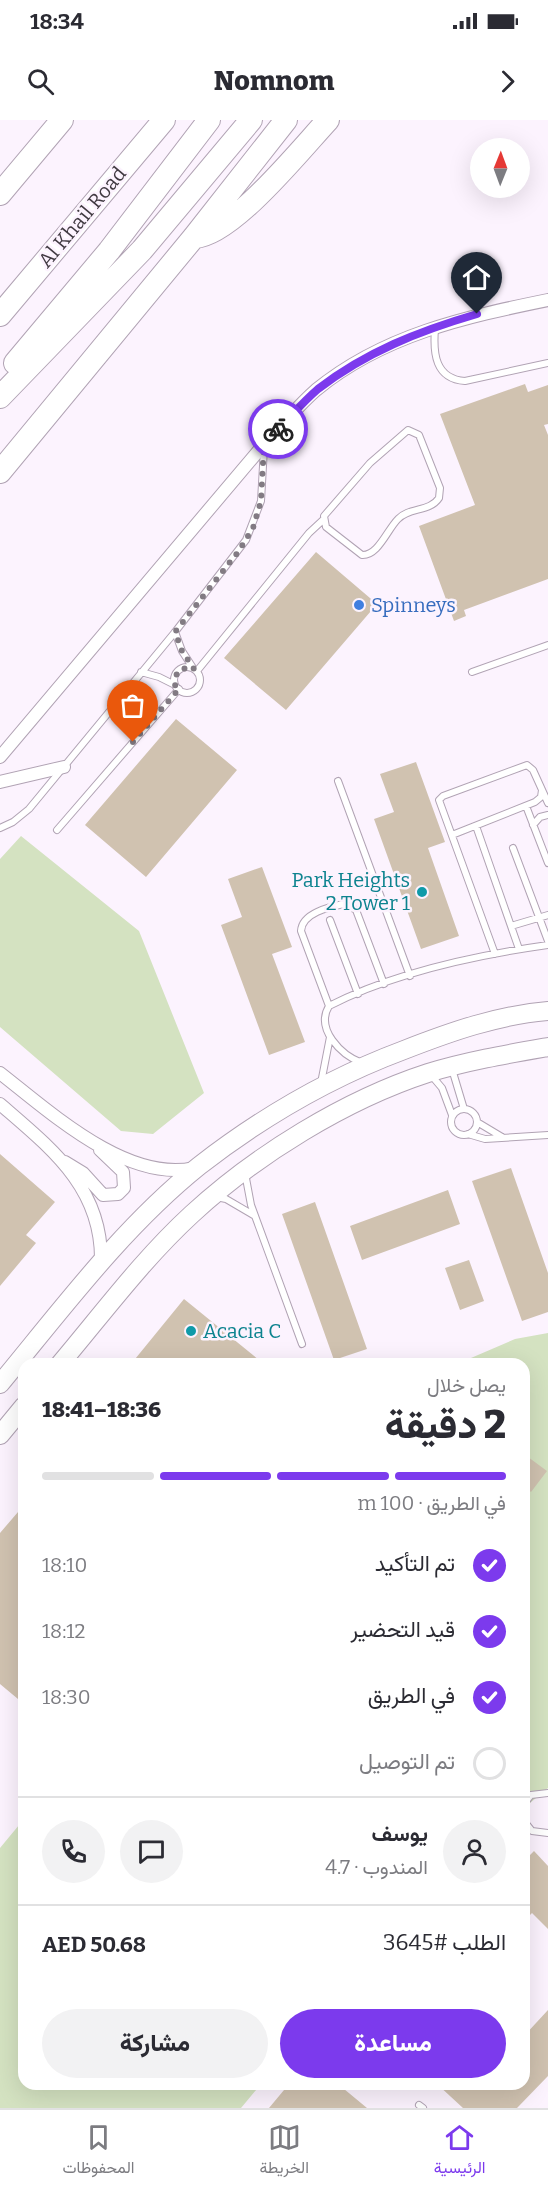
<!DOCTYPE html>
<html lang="ar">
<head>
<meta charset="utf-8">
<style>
  body { margin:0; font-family:Bitter,Vazirmatn,serif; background:#f2f2f3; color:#2b2b33; direction:rtl; height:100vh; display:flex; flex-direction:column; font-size:22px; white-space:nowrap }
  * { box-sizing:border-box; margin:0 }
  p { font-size:20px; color:#7c7c81 }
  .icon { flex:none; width:33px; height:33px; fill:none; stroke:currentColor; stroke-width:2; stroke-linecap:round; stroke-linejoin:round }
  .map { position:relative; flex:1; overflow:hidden; direction:ltr }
  .side { position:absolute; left:18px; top:1238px; width:512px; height:732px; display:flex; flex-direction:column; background:#fff; border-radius:18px; box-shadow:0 6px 24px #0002; direction:rtl }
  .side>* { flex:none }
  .needle { width:39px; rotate:1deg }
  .buttons { position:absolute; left:470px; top:18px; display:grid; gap:12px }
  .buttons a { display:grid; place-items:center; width:60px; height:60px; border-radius:50%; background:#fff; box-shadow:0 6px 24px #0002; font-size:30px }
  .pin { position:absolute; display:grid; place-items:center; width:51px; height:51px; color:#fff; margin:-62px -26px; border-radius:50% 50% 50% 0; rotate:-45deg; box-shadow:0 0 6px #0007 }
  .pin .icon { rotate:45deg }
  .courier { position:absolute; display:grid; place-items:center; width:60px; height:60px; margin:-30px; border:4px solid #7c3aed; border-radius:50%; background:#fff; color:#222; box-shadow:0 2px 8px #0007 }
  .head em { font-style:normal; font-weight:800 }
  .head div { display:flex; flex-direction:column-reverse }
  .head { display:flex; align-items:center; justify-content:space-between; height:102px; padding:0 24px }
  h1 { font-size:39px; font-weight:800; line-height:45px }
  .bar { display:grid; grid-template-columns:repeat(4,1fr); gap:9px 6px; align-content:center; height:72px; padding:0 24px }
  .bar i { height:8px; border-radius:4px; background:#e1e1e2 }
  .bar .selected { background:#7c3aed }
  .bar p { grid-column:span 4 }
  .line { display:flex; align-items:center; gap:15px; padding:0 24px; border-top:2px solid #e1e1e2 }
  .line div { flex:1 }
  .round { display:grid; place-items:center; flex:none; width:63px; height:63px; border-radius:32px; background:#f2f2f3 }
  ol { padding:0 24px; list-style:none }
  li { display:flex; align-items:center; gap:18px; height:66px }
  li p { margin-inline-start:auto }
  li .icon { padding:6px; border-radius:50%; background:#7c3aed; color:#fff; stroke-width:4 }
  li:last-child { color:#7c7c81 }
  li i { width:33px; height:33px; border:3px solid #e1e1e2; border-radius:50% }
  .cta { display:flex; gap:12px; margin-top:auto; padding:12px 24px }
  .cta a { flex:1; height:69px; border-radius:36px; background:#7c3aed; color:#fff; font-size:24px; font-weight:800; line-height:69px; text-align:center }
  .cta a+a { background:#f2f2f3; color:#2b2b33 }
  .status { display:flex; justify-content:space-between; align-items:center; height:42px; padding:0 30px; background:#fff; direction:ltr }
  .status svg { height:16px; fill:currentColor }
  header { display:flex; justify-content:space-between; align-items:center; height:78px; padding:0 24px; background:#fff; font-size:27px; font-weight:800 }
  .tabs { display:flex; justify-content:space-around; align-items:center; height:84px; border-top:2px solid #e1e1e2; background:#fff; font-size:16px; color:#7c7c81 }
  .tabs a { display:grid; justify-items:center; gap:3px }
  .tabs .selected { color:#7c3aed }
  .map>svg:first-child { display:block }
</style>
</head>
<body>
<div class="status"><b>18:34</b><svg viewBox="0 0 49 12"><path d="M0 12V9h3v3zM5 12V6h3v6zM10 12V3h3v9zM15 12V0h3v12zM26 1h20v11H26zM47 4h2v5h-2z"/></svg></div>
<header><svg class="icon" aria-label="forward" viewBox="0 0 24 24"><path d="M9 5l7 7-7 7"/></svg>Nomnom<svg class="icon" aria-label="search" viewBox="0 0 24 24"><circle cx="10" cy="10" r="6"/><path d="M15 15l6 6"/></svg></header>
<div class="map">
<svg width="548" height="1988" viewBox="0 0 548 1988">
  <rect width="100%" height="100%" fill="#fcf3fe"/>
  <path fill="#d4e2c1" d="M 21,716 L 139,811 L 204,973 L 153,1014 L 121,1011 L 0,907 L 0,739 Z
    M 548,1213 L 548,1668 L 524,1688 L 524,1244 L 457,1244 L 515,1219 Z
    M 24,1699 L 24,1964 L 261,1964 L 241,1988 L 0,1988 L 0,1728 Z"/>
  <path fill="#d0c2b0" d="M 525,264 L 528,272 L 548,265 L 548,304 L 544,305 L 548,315 L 548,459 L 464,490 L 466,496 L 454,501 L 419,406 L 475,385 L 440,294 Z
    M 316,432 L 377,484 L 286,590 L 224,538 Z
    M 176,599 L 237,650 L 146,757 L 85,705 Z
    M 416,642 L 445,722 L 428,728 L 459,816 L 421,829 L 374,699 L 394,692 L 380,654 Z
    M 262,747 L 292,827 L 272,834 L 305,922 L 269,935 L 221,805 L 242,797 L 228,759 Z
    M 0,1034 L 55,1082 L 26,1115 L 36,1123 L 0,1166 Z
    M 511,1048 L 548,1153 L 548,1192 L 522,1201 L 472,1061 Z
    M 448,1070 L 460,1104 L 362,1140 L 350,1106 Z
    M 315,1082 L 367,1229 L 334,1240 L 282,1094 Z
    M 469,1140 L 484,1181 L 460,1190 L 445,1148 Z
    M 184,1179 L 264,1244 L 131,1244 Z
    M 528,1337 L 547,1351 L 531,1372 L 524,1366 L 524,1343 Z
    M 24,1385 L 24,1584 L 0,1564 L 0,1413 Z
    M 534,1731 L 548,1746 L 548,1809 L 532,1793 L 524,1801 L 524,1741 Z
    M 548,1890 L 548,1956 L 517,1988 L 463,1988 L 437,1964 L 524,1964 L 524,1916 Z
    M 289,1964 L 338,1964 L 367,1988 L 269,1988 Z"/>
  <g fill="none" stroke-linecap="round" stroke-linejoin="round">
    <defs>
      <path id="lane" d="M 435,209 C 433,233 435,259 465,261 L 548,243
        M 408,310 L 419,315 L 440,368 L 439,378 C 430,392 409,387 398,399 C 387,410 378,436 362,435 L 326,407 L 324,396 L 370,343 Z
        M 175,512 L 182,531 L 193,548
        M174 560a13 13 0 1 1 26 0a13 13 0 1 1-26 0Z
        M 197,551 L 309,413 L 323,400
        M 141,552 L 159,557 L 175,565
        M 472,552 L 548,525
        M 338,661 L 410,856
        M 526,686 L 548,743
        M 533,705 L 540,697 L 548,695
        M 476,706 L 519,829
        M 0,708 L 13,702 L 29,689 L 175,512 L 246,420 L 261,381 L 264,328
        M 57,710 L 179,569
        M 452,715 L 535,682 L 541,677 L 542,670
        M 513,728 L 548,821
        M 330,800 L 358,874
        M 511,806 L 548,795
        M 495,834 L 439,680 L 443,676 L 527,645 L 533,650 L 548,683
        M 329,886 L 301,811 C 302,793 329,787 344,784 L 356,790 L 384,864
        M 362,943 C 341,935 315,909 329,886 C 393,853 477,835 548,825
        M 452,949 L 464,989
        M 431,955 L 442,968 L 452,995
        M 321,963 L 330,917
        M451 1002a13 13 0 1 1 26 0a13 13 0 1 1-26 0Z
        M 477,1002 L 502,1017
        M 468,1014 L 485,1019 L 548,1015
        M 245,1053 L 251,1085 L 302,1224
        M 216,1077 L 226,1079 L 255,1096
        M 524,1684 L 531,1675 L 548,1673
        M 524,1701 L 532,1711 L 548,1713
        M 419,1985 L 423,1988"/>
      <path id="street" d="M 0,637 L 271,316 C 286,301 300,284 316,270 C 383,215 465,197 548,180
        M 0,662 L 64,647
        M 0,953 C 50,992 127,1063 194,1048
        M 0,984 C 52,1029 103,1068 101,1143
        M 65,1042 L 83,1053 L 103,1075 L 118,1074 L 124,1068 L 123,1052 L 100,1030"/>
      <path id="secondary" d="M 60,1244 C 103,1193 143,1139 192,1094 C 256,1035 345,980 428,953 C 467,941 508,934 548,927
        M 0,1264 C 62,1189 123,1107 199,1046 C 262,997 329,958 404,930 C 450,912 498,895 548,891
        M 0,1315 L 24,1286"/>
      <path id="highway" d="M 0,74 L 62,0
        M 195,117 C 232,115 301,29 328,0
        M 0,195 L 164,0
        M 15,243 L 109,131 L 209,0
        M 0,277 L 142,130 L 251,0
        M 0,352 L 194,117 L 286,0"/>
    </defs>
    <use href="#lane" stroke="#b1a3b4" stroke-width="8"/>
    <use href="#street" stroke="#b1a3b4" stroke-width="14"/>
    <use href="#secondary" stroke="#b1a3b4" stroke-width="20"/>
    <use href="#highway" stroke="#b1a3b4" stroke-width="24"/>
    <use href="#lane" stroke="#fff" stroke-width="6"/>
    <use href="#street" stroke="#fff" stroke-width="12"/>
    <use href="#secondary" stroke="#fff" stroke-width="18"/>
    <use href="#highway" stroke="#fff" stroke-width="22"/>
  </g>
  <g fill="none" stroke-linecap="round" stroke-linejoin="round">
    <path stroke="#827b83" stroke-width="6" stroke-dasharray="0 10.8" d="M 133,622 L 179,569 L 175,565 L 177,552 L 188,547 L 194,549 L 182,531 L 175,512 L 238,432 L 253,408 L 261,381 L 264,324 L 278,309"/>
    <path stroke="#7c3aed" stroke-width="8" d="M 278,309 C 291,296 304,281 318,269 C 366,232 419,211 477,194"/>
  </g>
  <circle fill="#3f7fe0" stroke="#fcf3fe" stroke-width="2" cx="359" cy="485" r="6"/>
  <g fill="#0f9aa8" stroke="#fcf3fe" stroke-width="2">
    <circle cx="422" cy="772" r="6"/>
    <circle cx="191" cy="1211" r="6"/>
  </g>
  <g text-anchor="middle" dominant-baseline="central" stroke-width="5" stroke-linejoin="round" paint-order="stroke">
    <g font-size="20" fill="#403a41" stroke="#fcf3fe">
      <text transform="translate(82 97) rotate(-50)">Al Khail Road</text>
    </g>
    <g font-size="20" fill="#366cbe" stroke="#fcf3fe" text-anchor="start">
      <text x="371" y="485">Spinneys</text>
    </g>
    <g font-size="20" fill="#0d838f" stroke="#fcf3fe" text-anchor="end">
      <text x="410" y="760">Park Heights<tspan x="410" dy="23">2 Tower 1</tspan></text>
      <text x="203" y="1211" text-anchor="start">Acacia C</text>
    </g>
  </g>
</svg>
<div class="buttons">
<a><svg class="needle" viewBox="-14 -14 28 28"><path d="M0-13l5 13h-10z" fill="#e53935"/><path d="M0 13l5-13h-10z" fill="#7c7c81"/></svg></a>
</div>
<div class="pin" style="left:133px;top:622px;background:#ea580c"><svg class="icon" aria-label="bag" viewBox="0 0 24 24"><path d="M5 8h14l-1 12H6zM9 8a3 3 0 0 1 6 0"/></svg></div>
<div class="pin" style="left:477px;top:194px;background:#1f2937"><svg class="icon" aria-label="home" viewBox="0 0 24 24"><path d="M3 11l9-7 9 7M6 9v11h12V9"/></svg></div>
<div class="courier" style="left:278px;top:309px"><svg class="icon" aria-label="bike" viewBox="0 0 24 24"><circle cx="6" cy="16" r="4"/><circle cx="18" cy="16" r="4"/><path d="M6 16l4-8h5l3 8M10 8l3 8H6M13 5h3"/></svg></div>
<section class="side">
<div class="head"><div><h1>2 دقيقة</h1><p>يصل خلال</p></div><em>18:36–18:41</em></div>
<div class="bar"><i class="selected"></i><i class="selected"></i><i class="selected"></i><i></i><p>في الطريق · 100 m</p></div>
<ol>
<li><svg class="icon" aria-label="check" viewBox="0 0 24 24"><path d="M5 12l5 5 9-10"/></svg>تم التأكيد<p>18:10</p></li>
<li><svg class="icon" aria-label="check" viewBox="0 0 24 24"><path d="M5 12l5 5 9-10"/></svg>قيد التحضير<p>18:12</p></li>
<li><svg class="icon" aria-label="check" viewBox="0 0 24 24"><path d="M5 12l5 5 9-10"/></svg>في الطريق<p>18:30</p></li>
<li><i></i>تم التوصيل</li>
</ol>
<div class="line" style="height:108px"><a class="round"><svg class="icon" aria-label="person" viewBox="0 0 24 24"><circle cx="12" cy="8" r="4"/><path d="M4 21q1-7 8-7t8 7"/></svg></a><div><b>يوسف</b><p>المندوب · 4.7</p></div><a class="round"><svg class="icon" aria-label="chat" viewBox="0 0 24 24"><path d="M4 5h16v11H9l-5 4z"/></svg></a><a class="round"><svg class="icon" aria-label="phone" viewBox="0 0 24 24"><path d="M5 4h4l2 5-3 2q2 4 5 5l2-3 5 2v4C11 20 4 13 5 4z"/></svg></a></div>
<div class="line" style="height:78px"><div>الطلب #3645</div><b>AED 50.68</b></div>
<div class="cta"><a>مساعدة</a><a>مشاركة</a></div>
</section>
</div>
<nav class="tabs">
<a class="selected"><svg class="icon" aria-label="home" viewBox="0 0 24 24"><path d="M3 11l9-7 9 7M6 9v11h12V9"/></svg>الرئيسية</a>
<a><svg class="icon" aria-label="map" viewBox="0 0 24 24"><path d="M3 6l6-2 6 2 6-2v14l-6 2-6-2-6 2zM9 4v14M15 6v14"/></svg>الخريطة</a>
<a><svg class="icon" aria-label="saved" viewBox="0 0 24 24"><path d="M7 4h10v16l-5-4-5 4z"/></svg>المحفوظات</a>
</nav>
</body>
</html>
